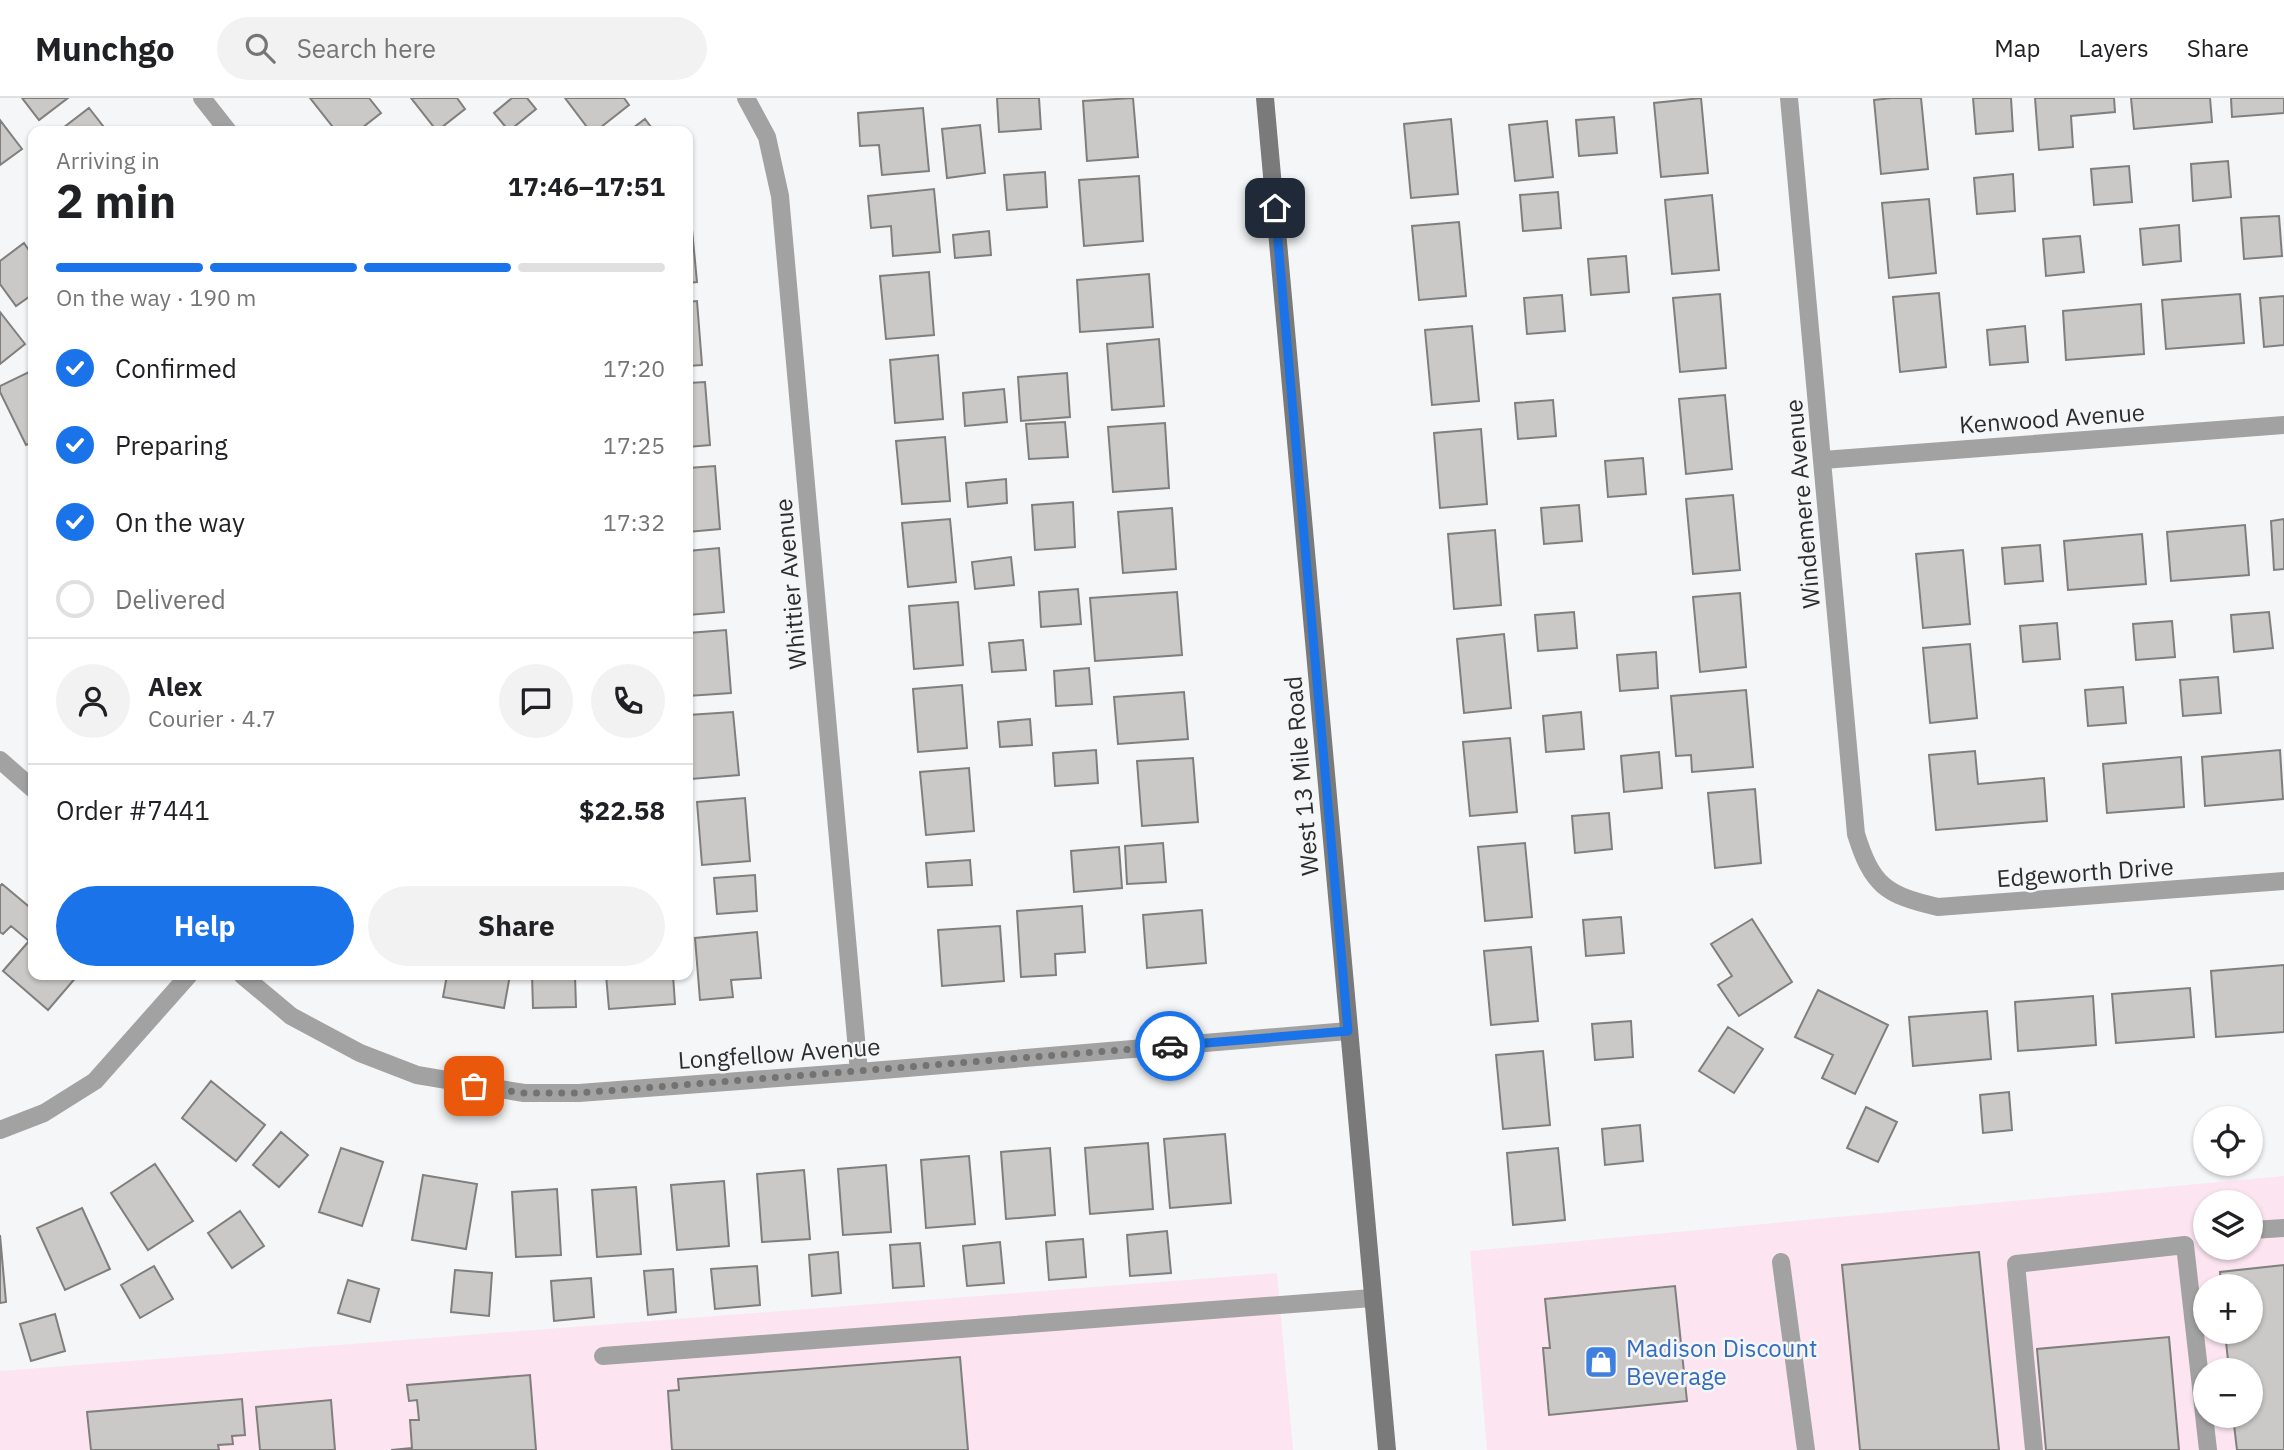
<!DOCTYPE html>
<html lang="en">
<head>
<meta charset="utf-8">
<style>
  body { margin:0; font-family:"IBM Plex Sans",sans-serif; background:#f2f2f2; color:#202124; height:100vh; display:flex; flex-direction:column; font-size:26px; white-space:nowrap }
  * { box-sizing:border-box; margin:0 }
  p { font-size:23px; color:#757577 }
  .icon { flex:none; width:38px; height:38px; fill:none; stroke:currentColor; stroke-width:2; stroke-linecap:round; stroke-linejoin:round }
  .map { position:relative; flex:1; overflow:hidden }
  .side { position:absolute; left:28px; top:28px; width:665px; height:854px; display:flex; flex-direction:column; background:#fff; border-radius:14px; box-shadow:0 2px 5px #0004 }
  .side>* { flex:none }
  .controls { position:absolute; left:2193px; top:1008px; display:grid; gap:14px }
  .controls a { display:grid; place-items:center; width:70px; height:70px; border-radius:50%; background:#fff; box-shadow:0 2px 5px #0004; font-size:35px }
  .pin { position:absolute; display:grid; place-items:center; width:60px; height:60px; color:#fff; margin:-30px; border-radius:14px; box-shadow:0 4px 10px #0006 }
  .courier { position:absolute; display:grid; place-items:center; width:70px; height:70px; margin:-35px; border:5px solid #1a73e8; border-radius:50%; background:#fff; color:#222; box-shadow:0 2px 9px #0007 }
  .head em { font-style:normal; font-weight:700 }
  .head div { display:flex; flex-direction:column-reverse }
  .head { display:flex; align-items:center; justify-content:space-between; height:119px; padding:0 28px }
  h1 { font-size:46px; font-weight:700; line-height:52px }
  .bar { display:grid; grid-template-columns:repeat(4,1fr); gap:10px 7px; align-content:center; height:84px; padding:0 28px }
  .bar i { height:9px; border-radius:5px; background:#e0e0e0 }
  .bar .selected { background:#1a73e8 }
  .bar p { grid-column:span 4 }
  .line { display:flex; align-items:center; gap:18px; padding:0 28px; border-top:2px solid #e0e0e0 }
  .line div { flex:1 }
  .round { display:grid; place-items:center; flex:none; width:74px; height:74px; border-radius:37px; background:#f2f2f2 }
  ol { padding:0 28px; list-style:none }
  li { display:flex; align-items:center; gap:21px; height:77px }
  li p { margin-inline-start:auto }
  li .icon { padding:7px; border-radius:50%; background:#1a73e8; color:#fff; stroke-width:4 }
  li:last-child { color:#757577 }
  li i { width:38px; height:38px; border:4px solid #e0e0e0; border-radius:50% }
  .button { display:flex; gap:14px; margin-top:auto; padding:14px 28px }
  .button a { flex:1; height:80px; border-radius:42px; background:#1a73e8; color:#fff; font-size:28px; font-weight:700; line-height:80px; text-align:center }
  .button a+a { background:#f2f2f2; color:#202124 }
  header { display:flex; align-items:center; gap:42px; box-sizing:border-box; height:98px; padding:0 35px; background:#fff; border-bottom:2px solid #e0e0e0 }
  header strong { font-size:33px }
  nav { display:flex; gap:38px; margin-inline-start:auto; font-size:24px }
  .search { width:490px; height:63px; background:#f2f2f2; display:flex; align-items:center; gap:18px; box-sizing:border-box; padding:0 24px; border-radius:38px; color:#757577; font-size:26px }
  .map>svg:first-child { display:block }
</style>
</head>
<body>
<header>
<strong>Munchgo</strong>
<div class="search"><svg class="icon" aria-label="search" viewBox="0 0 24 24"><circle cx="10" cy="10" r="6"/><path d="M15 15l6 6"/></svg>Search here</div>
<nav><a>Map</a><a>Layers</a><a>Share</a></nav>
</header>
<div class="map">
<svg width="2284" height="1352" viewBox="0 0 2284 1352">
  <rect width="100%" height="100%" fill="#f5f6f7"/>
  <path fill="#fce5f1" fill-rule="evenodd" d="M 2284,1078 L 2284,1352 L 1487,1352 L 1470,1153 ZM 2205,1104 L 2250,1104 L 2250,1150 L 2205,1150 ZM 2205,1188 L 2250,1188 L 2250,1234 L 2205,1234 ZM 2205,1272 L 2250,1272 L 2250,1318 L 2205,1318 Z
    M 1277,1175 L 1293,1352 L 0,1352 L 0,1273 Z"/>
  <path fill="#cac9c8" stroke="#807f7e" stroke-width="2" d="M 22,0 L 68,0 L 39,22 Z
    M 310,0 L 369,0 L 381,15 L 358,33 L 336,33 Z
    M 411,0 L 457,0 L 465,11 L 437,33 Z
    M 512,0 L 527,0 L 536,11 L 509,33 L 494,15 Z
    M 565,0 L 624,0 L 629,7 L 596,33 L 590,33 Z
    M 997,0 L 1039,0 L 1041,31 L 999,34 Z
    M 1133,0 L 1138,59 L 1087,63 L 1083,3 Z
    M 1701,0 L 1708,75 L 1661,79 L 1654,5 Z
    M 1892,0 L 1921,0 L 1928,71 L 1881,76 L 1874,2 Z
    M 1973,0 L 2011,0 L 2013,33 L 1976,36 Z
    M 2035,0 L 2114,0 L 2115,14 L 2071,18 L 2073,49 L 2039,52 Z
    M 2131,0 L 2210,0 L 2212,24 L 2134,31 Z
    M 2231,0 L 2284,0 L 2284,15 L 2232,19 Z
    M 89,10 L 107,33 L 59,33 Z
    M 923,10 L 929,73 L 882,77 L 879,47 L 860,48 L 858,15 Z
    M 1614,19 L 1617,55 L 1579,58 L 1576,22 Z
    M 645,21 L 654,33 L 629,33 Z
    M 1451,21 L 1458,96 L 1411,100 L 1404,26 Z
    M 0,22 L 22,51 L 0,67 Z
    M 1547,23 L 1553,79 L 1515,83 L 1509,27 Z
    M 980,27 L 985,75 L 947,80 L 942,31 Z
    M 2228,63 L 2231,99 L 2193,103 L 2191,66 Z
    M 2129,68 L 2132,104 L 2094,107 L 2091,71 Z
    M 1045,74 L 1047,109 L 1007,112 L 1004,77 Z
    M 2013,76 L 2015,113 L 1977,116 L 1974,80 Z
    M 1139,78 L 1143,143 L 1084,148 L 1079,82 Z
    M 934,91 L 940,154 L 893,158 L 891,128 L 871,130 L 868,98 Z
    M 1558,94 L 1561,130 L 1523,133 L 1520,97 Z
    M 1712,97 L 1719,172 L 1672,176 L 1665,102 Z
    M 1929,101 L 1936,175 L 1889,180 L 1882,105 Z
    M 2279,118 L 2282,158 L 2244,161 L 2241,120 Z
    M 688,121 L 691,121 L 697,184 L 688,185 Z
    M 1459,124 L 1466,198 L 1419,202 L 1412,128 Z
    M 2179,127 L 2181,163 L 2143,167 L 2140,131 Z
    M 989,133 L 991,157 L 955,160 L 953,137 Z
    M 2080,138 L 2084,174 L 2046,178 L 2043,141 Z
    M 24,145 L 33,158 L 33,196 L 16,208 L 0,186 L 0,163 Z
    M 1626,158 L 1629,194 L 1591,197 L 1588,161 Z
    M 929,174 L 934,237 L 886,241 L 880,178 Z
    M 1149,176 L 1153,229 L 1080,234 L 1077,182 Z
    M 1939,195 L 1946,269 L 1900,274 L 1893,199 Z
    M 1720,196 L 1726,270 L 1680,274 L 1673,200 Z
    M 2240,196 L 2244,245 L 2166,251 L 2162,202 Z
    M 1562,197 L 1565,233 L 1527,236 L 1524,200 Z
    M 2284,198 L 2284,247 L 2264,249 L 2260,200 Z
    M 697,203 L 702,267 L 688,268 L 688,204 Z
    M 2141,206 L 2144,256 L 2066,262 L 2063,213 Z
    M 0,214 L 25,246 L 0,266 Z
    M 1472,228 L 1479,303 L 1432,307 L 1425,232 Z
    M 2025,228 L 2028,264 L 1990,267 L 1987,232 Z
    M 1159,241 L 1164,308 L 1112,312 L 1107,246 Z
    M 938,257 L 943,321 L 895,325 L 890,262 Z
    M 33,272 L 33,344 L 26,347 L 0,294 L 0,288 Z
    M 1067,275 L 1070,319 L 1021,323 L 1018,279 Z
    M 705,284 L 710,347 L 688,349 L 688,285 Z
    M 1004,291 L 1007,324 L 965,328 L 963,295 Z
    M 1725,297 L 1732,371 L 1686,376 L 1679,301 Z
    M 1553,302 L 1556,338 L 1518,341 L 1515,305 Z
    M 1065,324 L 1068,359 L 1029,361 L 1026,326 Z
    M 1165,325 L 1169,390 L 1113,394 L 1108,329 Z
    M 1481,331 L 1487,406 L 1440,410 L 1434,335 Z
    M 945,339 L 950,403 L 902,406 L 896,343 Z
    M 1643,360 L 1646,396 L 1608,399 L 1605,363 Z
    M 715,368 L 720,431 L 688,434 L 688,370 Z
    M 1006,381 L 1007,405 L 968,409 L 966,385 Z
    M 1733,397 L 1740,472 L 1693,476 L 1686,401 Z
    M 1073,404 L 1075,449 L 1035,452 L 1032,407 Z
    M 1579,407 L 1582,443 L 1544,446 L 1541,410 Z
    M 1172,410 L 1176,471 L 1123,475 L 1118,414 Z
    M 950,421 L 956,484 L 908,489 L 902,425 Z
    M 2284,421 L 2284,471 L 2274,472 L 2271,423 Z
    M 2245,427 L 2249,477 L 2171,483 L 2167,434 Z
    M 1495,432 L 1501,507 L 1454,511 L 1448,436 Z
    M 2142,436 L 2146,486 L 2068,492 L 2064,443 Z
    M 2040,447 L 2043,483 L 2005,486 L 2002,450 Z
    M 719,450 L 724,514 L 688,517 L 688,453 Z
    M 1963,452 L 1970,526 L 1923,530 L 1916,456 Z
    M 1011,459 L 1014,487 L 975,491 L 972,464 Z
    M 1078,491 L 1081,526 L 1041,529 L 1039,494 Z
    M 1177,494 L 1182,557 L 1095,563 L 1090,500 Z
    M 1740,495 L 1746,569 L 1700,574 L 1693,499 Z
    M 958,504 L 963,567 L 914,571 L 909,508 Z
    M 1574,514 L 1577,550 L 1538,553 L 1535,517 Z
    M 2269,514 L 2273,550 L 2234,554 L 2231,517 Z
    M 2172,523 L 2175,559 L 2136,562 L 2133,526 Z
    M 2057,525 L 2060,561 L 2023,564 L 2020,528 Z
    M 726,532 L 731,595 L 688,598 L 688,535 Z
    M 1504,536 L 1511,610 L 1464,615 L 1457,541 Z
    M 1023,542 L 1026,572 L 992,574 L 989,545 Z
    M 1970,546 L 1977,620 L 1930,625 L 1923,550 Z
    M 1656,554 L 1658,590 L 1620,593 L 1617,557 Z
    M 1089,570 L 1092,606 L 1056,608 L 1054,573 Z
    M 2218,579 L 2221,615 L 2183,618 L 2180,582 Z
    M 962,587 L 967,650 L 918,654 L 913,591 Z
    M 2123,589 L 2126,625 L 2088,628 L 2085,592 Z
    M 1746,592 L 1753,669 L 1692,674 L 1691,657 L 1676,658 L 1671,598 Z
    M 1184,594 L 1188,641 L 1118,646 L 1114,599 Z
    M 733,614 L 739,677 L 691,681 L 688,617 Z
    M 1581,614 L 1584,651 L 1546,654 L 1543,618 Z
    M 1030,621 L 1032,647 L 1000,649 L 998,624 Z
    M 1510,640 L 1517,714 L 1470,718 L 1463,644 Z
    M 1096,652 L 1098,685 L 1055,688 L 1053,655 Z
    M 2280,652 L 2283,701 L 2205,708 L 2202,659 Z
    M 1975,653 L 1978,686 L 2044,680 L 2047,723 L 1936,732 L 1929,657 Z
    M 1659,654 L 1662,690 L 1624,694 L 1621,658 Z
    M 2181,659 L 2184,709 L 2107,715 L 2103,666 Z
    M 1193,660 L 1198,724 L 1142,728 L 1137,663 Z
    M 969,670 L 974,733 L 926,737 L 920,674 Z
    M 1755,691 L 1761,765 L 1715,770 L 1708,695 Z
    M 745,700 L 750,763 L 702,767 L 697,704 Z
    M 1609,715 L 1612,751 L 1575,755 L 1572,718 Z
    M 1163,745 L 1166,784 L 1127,786 L 1125,748 Z
    M 1525,745 L 1532,819 L 1485,823 L 1478,749 Z
    M 1119,749 L 1122,790 L 1074,794 L 1071,753 Z
    M 970,762 L 972,787 L 928,789 L 926,765 Z
    M 755,777 L 757,813 L 717,816 L 714,780 Z
    M 2,786 L 33,812 L 33,877 L 78,877 L 48,912 L 3,873 L 29,843 L 11,828 L 3,836 L 0,834 L 0,788 Z
    M 1082,808 L 1085,854 L 1055,856 L 1056,877 L 1021,879 L 1017,813 Z
    M 1202,812 L 1206,865 L 1147,870 L 1143,817 Z
    M 1621,819 L 1624,855 L 1586,858 L 1583,822 Z
    M 1752,821 L 1792,884 L 1739,918 L 1718,887 L 1732,878 L 1711,846 Z
    M 1000,828 L 1004,883 L 942,888 L 938,832 Z
    M 757,834 L 761,880 L 731,882 L 733,899 L 700,902 L 695,840 Z
    M 1531,849 L 1538,923 L 1491,927 L 1484,853 Z
    M 2284,867 L 2284,934 L 2216,939 L 2211,873 Z
    M 447,877 L 510,877 L 504,910 L 443,899 Z
    M 532,877 L 575,877 L 576,909 L 533,910 Z
    M 606,877 L 673,877 L 675,906 L 609,911 Z
    M 2190,890 L 2194,939 L 2116,945 L 2112,896 Z
    M 1818,892 L 1888,927 L 1855,996 L 1822,980 L 1833,957 L 1795,939 Z
    M 2093,898 L 2096,947 L 2018,953 L 2015,904 Z
    M 1987,913 L 1991,961 L 1913,968 L 1909,919 Z
    M 1631,923 L 1633,959 L 1595,962 L 1592,926 Z
    M 1728,929 L 1763,951 L 1734,995 L 1699,973 Z
    M 1543,953 L 1550,1027 L 1503,1031 L 1496,957 Z
    M 211,983 L 265,1027 L 236,1063 L 182,1020 Z
    M 2009,994 L 2012,1032 L 1983,1035 L 1980,997 Z
    M 1866,1009 L 1897,1024 L 1878,1064 L 1847,1050 Z
    M 1640,1027 L 1643,1063 L 1605,1067 L 1602,1031 Z
    M 281,1034 L 308,1057 L 279,1089 L 253,1067 Z
    M 1225,1036 L 1231,1105 L 1170,1110 L 1164,1041 Z
    M 1148,1045 L 1153,1111 L 1090,1116 L 1085,1050 Z
    M 341,1050 L 383,1064 L 362,1128 L 319,1114 Z
    M 1050,1050 L 1055,1117 L 1006,1121 L 1001,1054 Z
    M 1558,1050 L 1565,1122 L 1513,1127 L 1507,1055 Z
    M 969,1058 L 975,1126 L 926,1130 L 921,1062 Z
    M 155,1066 L 193,1123 L 148,1152 L 111,1095 Z
    M 886,1067 L 891,1134 L 843,1137 L 838,1071 Z
    M 804,1072 L 810,1141 L 762,1144 L 757,1076 Z
    M 423,1077 L 477,1086 L 466,1151 L 412,1142 Z
    M 724,1083 L 729,1148 L 677,1152 L 671,1087 Z
    M 636,1089 L 641,1156 L 597,1159 L 592,1092 Z
    M 557,1091 L 561,1157 L 516,1159 L 512,1094 Z
    M 82,1110 L 110,1171 L 65,1192 L 37,1130 Z
    M 240,1113 L 264,1148 L 232,1170 L 208,1135 Z
    M 1167,1133 L 1171,1175 L 1130,1178 L 1127,1137 Z
    M 0,1137 L 6,1204 L 0,1205 Z
    M 1083,1141 L 1086,1179 L 1049,1182 L 1046,1144 Z
    M 1000,1144 L 1004,1185 L 967,1188 L 963,1148 Z
    M 920,1145 L 924,1188 L 893,1190 L 890,1147 Z
    M 838,1154 L 841,1195 L 812,1198 L 809,1157 Z
    M 1979,1154 L 1999,1352 L 1860,1352 L 1842,1167 Z
    M 2284,1167 L 2284,1352 L 2237,1352 L 2233,1318 L 2250,1318 L 2250,1272 L 2229,1272 L 2225,1234 L 2250,1234 L 2250,1188 L 2221,1188 L 2220,1174 Z
    M 154,1168 L 173,1201 L 140,1220 L 121,1187 Z
    M 757,1168 L 760,1207 L 715,1211 L 711,1171 Z
    M 673,1171 L 676,1214 L 648,1217 L 644,1173 Z
    M 455,1172 L 492,1175 L 489,1218 L 451,1214 Z
    M 591,1180 L 594,1219 L 554,1223 L 551,1183 Z
    M 348,1182 L 379,1191 L 370,1224 L 338,1215 Z
    M 1675,1188 L 1687,1303 L 1549,1317 L 1543,1250 L 1550,1250 L 1545,1201 Z
    M 55,1216 L 65,1253 L 31,1263 L 20,1226 Z
    M 2169,1239 L 2179,1352 L 2046,1352 L 2037,1251 Z
    M 960,1259 L 968,1352 L 672,1352 L 668,1293 L 679,1292 L 678,1281 Z
    M 530,1277 L 536,1352 L 391,1352 L 412,1350 L 410,1322 L 419,1322 L 417,1302 L 409,1303 L 407,1287 Z
    M 242,1301 L 245,1337 L 232,1338 L 233,1346 L 218,1347 L 219,1352 L 91,1352 L 87,1314 Z
    M 331,1302 L 335,1352 L 260,1352 L 256,1309 Z"/>
  <g fill="none" stroke-linecap="round" stroke-linejoin="round">
    <path stroke="#a3a2a2" stroke-width="18" d="M 2252,1132 L 2284,1130
      M 1781,1164 L 1806,1352
      M 603,1258 L 1372,1200
      M 2034,1352 L 2016,1166 L 2185,1147 L 2208,1352"/>
    <path stroke="#a3a2a2" stroke-width="18" d="M 202,0 L 228,33
      M 746,0 L 767,39 L 780,98 L 859,974
      M 1789,0 L 1856,736 C 1872,787 1885,797 1938,809 L 2284,783
      M 1823,362 L 2284,327
      M 0,662 L 33,691
      M 242,877 L 291,918 L 360,955 L 417,977 L 524,995 L 579,995 L 859,974 L 1348,933
      M 0,1032 L 44,1015 L 95,983 L 189,877"/>
    <path stroke="#7b7a7a" stroke-width="18" d="M 1265,0 L 1387,1352"/>
  </g>
  <g fill="none" stroke-linecap="round" stroke-linejoin="round">
    <path stroke="#737374" stroke-width="7" stroke-dasharray="0 12.6" d="M 474,988 L 524,995 L 579,995 L 1170,948"/>
    <path stroke="#1a73e8" stroke-width="9" d="M 1170,948 L 1348,933 L 1275,110"/>
  </g>
  <defs>
    <symbol id="shop-square" viewBox="-11 -11 22 22"><rect x="-9" y="-9" width="18" height="18" rx="4" fill="#3f7fe0" stroke="#f5f6f7"/><path d="M-5-2.5h2.3a2.7 3.5 0 0 1 5.4 0H5L5.5 6h-11ZM-1.5-2.5h3a1.5 2.3 0 0 0-3 0Z" fill="#fff"/></symbol>
  </defs>
  <g fill-rule="evenodd">
    <use href="#shop-square" x="1582" y="1245" width="38" height="38"/>
  </g>
  <g text-anchor="middle" dominant-baseline="central" stroke-width="5" stroke-linejoin="round" paint-order="stroke">
    <g font-size="24" fill="#2d2d2d" stroke="#f5f6f7">
      <text transform="translate(2052 320) rotate(-4)">Kenwood Avenue</text>
      <text transform="translate(1802 406) rotate(-95)">Windemere Avenue</text>
      <text transform="translate(790 486) rotate(-95)">Whittier Avenue</text>
      <text transform="translate(1301 678) rotate(-95)">West 13 Mile Road</text>
      <text transform="translate(2085 774) rotate(-4)">Edgeworth Drive</text>
      <text transform="translate(779 955) rotate(-4)">Longfellow Avenue</text>
    </g>
    <g font-size="24" fill="#366cbe" stroke="#f5f6f7" text-anchor="start">
      <text x="1626" y="1250">Madison Discount<tspan x="1626" dy="28">Beverage</tspan></text>
    </g>
  </g>
</svg>
<div class="controls">
<a><svg class="icon" aria-label="locate" viewBox="0 0 24 24"><circle cx="12" cy="12" r="6"/><path d="M12 2v4M12 18v4M2 12h4M18 12h4"/></svg></a>
<a><svg class="icon" aria-label="layers" viewBox="0 0 24 24"><path d="M12 4l9 5-9 5-9-5zM3 14l9 5 9-5"/></svg></a>
<a>+</a>
<a>−</a>
</div>
<div class="pin" style="left:474px;top:988px;background:#ea580c"><svg class="icon" aria-label="bag" viewBox="0 0 24 24"><path d="M5 8h14l-1 12H6zM9 8a3 3 0 0 1 6 0"/></svg></div>
<div class="pin" style="left:1275px;top:110px;background:#1f2937"><svg class="icon" aria-label="home" viewBox="0 0 24 24"><path d="M3 11l9-7 9 7M6 9v11h12V9"/></svg></div>
<div class="courier" style="left:1170px;top:948px"><svg class="icon" aria-label="car" viewBox="0 0 24 24"><path d="M5 17H2v-5l4-1 3-4h7l3 4 3 1v5h-3M9 17h6M6 11h13"/><circle cx="7" cy="17" r="2"/><circle cx="17" cy="17" r="2"/></svg></div>
<section class="side">
<div class="head"><div><h1>2 min</h1><p>Arriving in</p></div><em>17:46–17:51</em></div>
<div class="bar"><i class="selected"></i><i class="selected"></i><i class="selected"></i><i></i><p>On the way · 190 m</p></div>
<ol>
<li><svg class="icon" aria-label="check" viewBox="0 0 24 24"><path d="M5 12l5 5 9-10"/></svg>Confirmed<p>17:20</p></li>
<li><svg class="icon" aria-label="check" viewBox="0 0 24 24"><path d="M5 12l5 5 9-10"/></svg>Preparing<p>17:25</p></li>
<li><svg class="icon" aria-label="check" viewBox="0 0 24 24"><path d="M5 12l5 5 9-10"/></svg>On the way<p>17:32</p></li>
<li><i></i>Delivered</li>
</ol>
<div class="line" style="height:126px"><a class="round"><svg class="icon" aria-label="person" viewBox="0 0 24 24"><circle cx="12" cy="8" r="4"/><path d="M4 21q1-7 8-7t8 7"/></svg></a><div><b>Alex</b><p>Courier · 4.7</p></div><a class="round"><svg class="icon" aria-label="chat" viewBox="0 0 24 24"><path d="M4 5h16v11H9l-5 4z"/></svg></a><a class="round"><svg class="icon" aria-label="phone" viewBox="0 0 24 24"><path d="M5 4h4l2 5-3 2q2 4 5 5l2-3 5 2v4C11 20 4 13 5 4z"/></svg></a></div>
<div class="line" style="height:91px"><div>Order #7441</div><b>$22.58</b></div>
<div class="button"><a>Help</a><a>Share</a></div>
</section>
</div>
</body>
</html>
